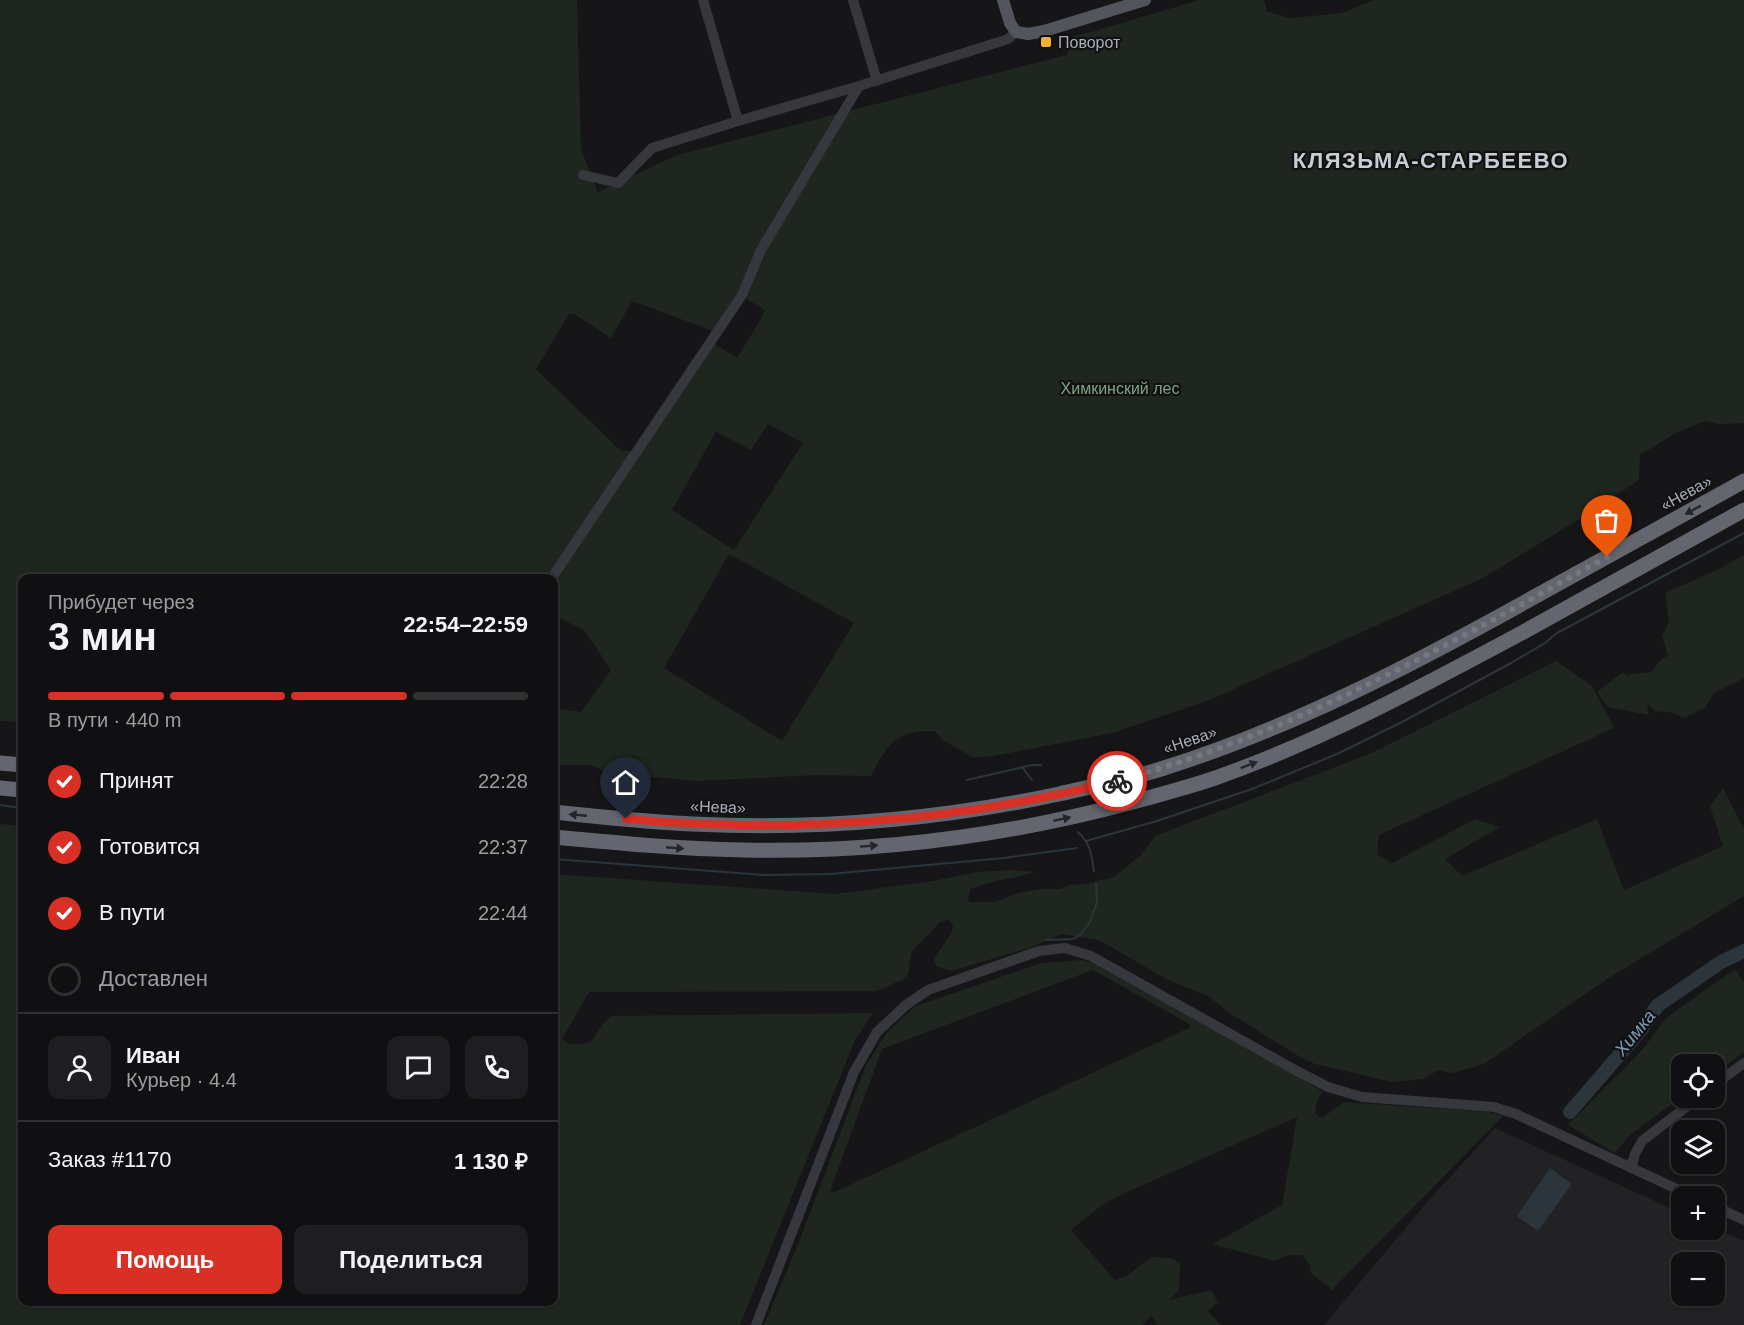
<!DOCTYPE html>
<html lang="ru">
<head>
<meta charset="utf-8">
<style>
  body { margin:0; font-family:Helvetica,sans-serif; background:#1e1e20; color:#f1f3f6; height:100vh; display:flex; flex-direction:column; font-size:22px; white-space:nowrap }
  * { box-sizing:border-box; margin:0 }
  p { font-size:20px; color:#9c9d9f }
  .icon { flex:none; width:33px; height:33px; fill:none; stroke:currentColor; stroke-width:2; stroke-linecap:round; stroke-linejoin:round }
  .map { position:relative; flex:1; overflow:hidden }
  .side { position:absolute; left:18px; top:574px; width:540px; height:732px; display:flex; flex-direction:column; background:#101012; border-radius:12px; box-shadow:0 2px 4px #0004,0 0 0 2px #303032 }
  .side>* { flex:none }
  .tools { position:absolute; left:1671px; top:1054px; display:grid; gap:12px }
  .tools a { display:grid; place-items:center; width:54px; height:54px; border-radius:12px; background:#101012; box-shadow:0 2px 4px #0004,0 0 0 2px #303032; font-size:30px }
  .pin { position:absolute; display:grid; place-items:center; width:51px; height:51px; color:#fff; margin:-62px -26px; border-radius:50% 50% 50% 0; rotate:-45deg; box-shadow:0 0 6px #0007 }
  .pin .icon { rotate:45deg }
  .courier { position:absolute; display:grid; place-items:center; width:60px; height:60px; margin:-30px; border:4px solid #d93025; border-radius:50%; background:#fff; color:#222; box-shadow:0 2px 8px #0007 }
  .overview em { font-style:normal; font-weight:700 }
  .overview div { display:flex; flex-direction:column-reverse }
  .overview { display:flex; align-items:center; justify-content:space-between; height:102px; padding:0 30px }
  h1 { font-size:39px; font-weight:700; line-height:45px }
  .bar { display:grid; grid-template-columns:repeat(4,1fr); gap:9px 6px; align-content:center; height:72px; padding:0 30px }
  .bar i { height:8px; border-radius:4px; background:#303032 }
  .bar .current { background:#d93025 }
  .bar p { grid-column:span 4 }
  .line { display:flex; align-items:center; gap:15px; padding:0 30px; border-top:2px solid #303032 }
  .line div { flex:1 }
  .round { display:grid; place-items:center; flex:none; width:63px; height:63px; border-radius:12px; background:#1e1e20 }
  ol { padding:0 30px; list-style:none }
  li { display:flex; align-items:center; gap:18px; height:66px }
  li p { margin-inline-start:auto }
  li .icon { padding:6px; border-radius:50%; background:#d93025; color:#fff; stroke-width:4 }
  li:last-child { color:#9c9d9f }
  li i { width:33px; height:33px; border:3px solid #303032; border-radius:50% }
  .cta { display:flex; gap:12px; margin-top:auto; padding:12px 30px }
  .cta a { flex:1; height:69px; border-radius:12px; background:#d93025; color:#fff; font-size:24px; font-weight:700; line-height:69px; text-align:center }
  .cta a+a { background:#1e1e20; color:#f1f3f6 }
  .map>svg:first-child { display:block }
</style>
</head>
<body>
<div class="map">
<svg width="1744" height="1325" viewBox="0 0 1744 1325">
  <rect width="100%" height="100%" fill="#161618"/>
  <path fill="#222225" fill-rule="evenodd" d="M 1495,1128 L 1681,1213 L 1682,1230 L 1714,1230 L 1715,1228 L 1744,1241 L 1744,1325 L 1324,1325 L 1429,1200 ZM 1682,1263 L 1714,1263 L 1714,1296 L 1682,1296 Z"/>
  <path fill="#1e261f" fill-rule="evenodd" d="M 0,0 L 577,0 L 581,149 L 598,192 L 677,155 L 1067,55 L 1073,36 L 1095,31 L 1199,0 L 1264,0 L 1267,11 L 1289,18 L 1334,14 L 1345,12 L 1374,0 L 1744,0 L 1744,423 L 1720,424 L 1705,421 L 1676,433 L 1640,455 L 1639,480 L 1581,518 L 1483,578 L 1207,701 L 1112,733 L 994,756 L 974,758 L 943,740 L 935,731 C 896,730 887,744 871,776 L 817,775 L 696,781 L 611,773 L 590,765 L 554,765 L 554,708 L 581,712 L 611,670 L 585,631 L 554,615 L 554,579 L 22,579 L 22,722 L 0,721 ZM 737,293 L 765,310 L 762,317 L 737,358 L 708,340 L 632,451 L 621,451 L 536,369 L 569,314 L 574,314 L 611,338 L 632,301 L 713,331 ZM 768,424 L 803,443 L 734,550 L 672,510 L 716,432 L 751,450 ZM 729,554 L 854,623 L 782,741 L 664,668 Z
    M 1744,555 L 1744,678 L 1714,693 L 1705,708 L 1683,718 L 1675,713 L 1654,711 L 1647,703 L 1649,715 L 1608,707 L 1597,692 L 1623,672 L 1628,677 L 1629,674 L 1651,672 L 1660,661 L 1668,655 L 1662,636 L 1669,622 L 1665,593 L 1717,570 Z
    M 1556,661 L 1592,686 L 1614,728 L 1379,835 L 1377,854 L 1392,863 L 1475,819 L 1500,827 L 1445,859 L 1462,876 L 1597,819 L 1624,890 L 1723,846 L 1710,806 L 1723,788 L 1744,829 L 1744,896 L 1607,979 L 1484,1064 L 1453,1073 L 1438,1070 L 1424,1079 L 1392,1082 L 1315,1064 L 1300,1057 L 1231,1014 L 1208,996 L 1166,979 L 1099,940 L 1061,934 L 1029,948 L 951,971 L 936,966 L 934,959 L 951,933 L 953,926 L 949,920 L 941,921 L 912,951 L 908,975 L 902,980 L 876,991 L 589,992 L 562,1039 C 571,1047 580,1044 591,1042 L 604,1023 L 612,1016 L 873,1013 L 855,1040 L 740,1325 L 0,1325 L 0,824 L 22,826 L 22,1302 L 554,1302 L 554,874 L 835,894 L 933,881 L 978,872 L 1014,870 L 1034,872 L 1022,876 L 996,881 L 970,889 L 968,902 L 995,902 L 1018,893 L 1041,889 L 1060,889 L 1069,885 L 1085,884 L 1114,877 L 1140,856 L 1155,836 L 1369,754 Z
    M 1081,960 L 1099,964 L 1322,1091 L 1316,1104 L 1315,1114 L 1322,1118 L 1344,1102 L 1488,1112 L 1503,1116 L 1332,1290 L 1311,1273 L 1310,1265 L 1302,1255 L 1288,1255 L 1275,1261 L 1213,1244 L 1282,1205 L 1297,1117 L 1125,1193 L 1102,1205 L 1071,1230 L 1115,1280 L 1127,1276 L 1151,1257 L 1170,1258 L 1180,1263 L 1179,1290 L 1169,1300 L 1211,1290 L 1218,1302 L 1208,1311 L 1221,1325 L 1158,1325 L 1151,1316 L 1143,1325 L 764,1325 L 799,1242 L 866,1065 L 887,1032 L 916,1006 L 1041,963 ZM 1093,970 L 1191,1025 L 1189,1028 L 835,1192 L 830,1191 L 882,1049 Z
    M 1735,969 L 1744,982 L 1744,1052 L 1715,1073 L 1714,1065 L 1682,1065 L 1681,1097 L 1630,1135 L 1615,1153 L 1568,1125 L 1643,1049 L 1666,1018 Z"/>
  <path fill="#2c353c" d="M 1550,1168 L 1572,1184 L 1538,1231 L 1517,1216 Z"/>
  <g fill="none" stroke-linecap="round" stroke-linejoin="round">
    <path stroke="#2c353c" stroke-width="2" d="M 1023,768 L 1032,780
      M 967,780 L 1032,765 L 1041,765
      M 0,805 L 22,808
      M 1078,832 C 1091,845 1091,853 1094,871
      M 1086,841 L 1157,821 L 1252,789 L 1337,754 L 1402,722 L 1511,663 L 1545,643 L 1557,633 L 1744,533
      M 554,859 L 764,875 L 830,874 L 1004,858 L 1077,848
      M 1046,940 L 1073,939 L 1080,935 L 1090,922 L 1097,902 L 1096,884"/>
    <path stroke="#2c353c" stroke-width="14" d="M 1570,1112 L 1640,1031 L 1657,1006 L 1721,962 L 1744,951"/>
    <path stroke="#37383d" stroke-width="10" d="M 703,0 L 738,121
      M 853,0 L 877,81
      M 583,175 L 618,183 L 652,148 L 738,121 L 859,86
      M 551,579 L 742,295 L 761,250 L 859,86 L 999,42 L 1008,39 L 1016,32
      M 1714,1085 L 1744,1063
      M 1631,1168 L 1635,1154 L 1642,1141 L 1698,1098
      M 1714,1206 L 1744,1220
      M 756,1325 L 854,1072 L 877,1032 L 906,1005 L 928,990 L 951,982 L 1039,951 L 1065,948 L 1091,956 L 1295,1070 L 1328,1087 L 1362,1097 L 1494,1107 L 1516,1114 L 1694,1197"/>
    <path stroke="#53555c" stroke-width="12" d="M 1003,0 L 1010,23 L 1016,32 L 1028,34 L 1044,31 L 1145,0"/>
    <path stroke="#63666e" stroke-width="15" d="M 0,763 L 22,765
      M 0,788 L 22,790
      M 554,812 C 600,817 646,822 693,824 C 816,830 938,820 1059,794 C 1094,786 1130,779 1164,768 C 1291,728 1410,666 1527,601 C 1599,561 1672,521 1744,481
      M 554,837 C 617,843 680,849 743,850 C 875,853 1006,836 1133,802 C 1161,794 1190,787 1218,777 C 1322,740 1419,688 1516,636 C 1592,594 1668,552 1744,510"/>
  </g>
  <defs><path id="oneway-solid" d="M-6-.8H1V-3.2L6.5 0L1 3.2V.8H-6Z" transform="scale(1.5)"/></defs>
  <g fill="#26262a">
    <use href="#oneway-solid" transform="translate(1693 510) rotate(151)"/>
    <use href="#oneway-solid" transform="translate(1249 765) rotate(-21)"/>
    <use href="#oneway-solid" transform="translate(578 815) rotate(-175)"/>
    <use href="#oneway-solid" transform="translate(1062 819) rotate(-12)"/>
    <use href="#oneway-solid" transform="translate(869 846) rotate(-4)"/>
    <use href="#oneway-solid" transform="translate(675 848) rotate(5)"/>
  </g>
  <g fill="none" stroke-linecap="round" stroke-linejoin="round">
    <path stroke="#757880" stroke-width="6" stroke-dasharray="0 10.8" d="M 1117,781 C 1292,734 1450,644 1607,557"/>
    <path stroke="#d93025" stroke-width="8" d="M 626,819 C 794,834 953,822 1117,781"/>
  </g>
  <rect fill="#f2b134" stroke="#111113" stroke-width="2" x="1040" y="36" width="12" height="12" rx="3"/>
  <g text-anchor="middle" dominant-baseline="central" stroke-width="4.5" stroke-linejoin="round" paint-order="stroke">
    <g font-size="16" fill="#a8adb8" stroke="#111113" text-anchor="start">
      <text x="1058" y="42">Поворот</text>
    </g>
    <g font-size="16" fill="#7fa381" stroke="#111113">
      <text x="1120" y="388">Химкинский лес</text>
    </g>
    <g font-size="16" fill="#a8adb8" stroke="#111113">
      <text transform="translate(1686 493) rotate(-29)">«Нева»</text>
      <text transform="translate(1190 740) rotate(-19)">«Нева»</text>
      <text transform="translate(718 807) rotate(2)">«Нева»</text>
    </g>
    <g font-size="18" font-style="italic" fill="#7f9bb3" stroke="#111113">
      <text transform="translate(1635 1033) rotate(-51)">Химка</text>
    </g>
    <g font-size="22" font-weight="bold" letter-spacing="1.5" fill="#c9ccd4" stroke="#111113">
      <text x="1431" y="160">КЛЯЗЬМА-СТАРБЕЕВО</text>
    </g>
  </g>
</svg>
<div class="tools">
<a><svg class="icon" aria-label="locate" viewBox="0 0 24 24"><circle cx="12" cy="12" r="6"/><path d="M12 2v4M12 18v4M2 12h4M18 12h4"/></svg></a>
<a><svg class="icon" aria-label="layers" viewBox="0 0 24 24"><path d="M12 4l9 5-9 5-9-5zM3 14l9 5 9-5"/></svg></a>
<a>+</a>
<a>−</a>
</div>
<div class="pin" style="left:1607px;top:557px;background:#ea580c"><svg class="icon" aria-label="bag" viewBox="0 0 24 24"><path d="M5 8h14l-1 12H6zM9 8a3 3 0 0 1 6 0"/></svg></div>
<div class="pin" style="left:626px;top:819px;background:#1f2937"><svg class="icon" aria-label="home" viewBox="0 0 24 24"><path d="M3 11l9-7 9 7M6 9v11h12V9"/></svg></div>
<div class="courier" style="left:1117px;top:781px"><svg class="icon" aria-label="bike" viewBox="0 0 24 24"><circle cx="6" cy="16" r="4"/><circle cx="18" cy="16" r="4"/><path d="M6 16l4-8h5l3 8M10 8l3 8H6M13 5h3"/></svg></div>
<section class="side">
<div class="overview"><div><h1>3 мин</h1><p>Прибудет через</p></div><em>22:54–22:59</em></div>
<div class="bar"><i class="current"></i><i class="current"></i><i class="current"></i><i></i><p>В пути · 440 m</p></div>
<ol>
<li><svg class="icon" aria-label="check" viewBox="0 0 24 24"><path d="M5 12l5 5 9-10"/></svg>Принят<p>22:28</p></li>
<li><svg class="icon" aria-label="check" viewBox="0 0 24 24"><path d="M5 12l5 5 9-10"/></svg>Готовится<p>22:37</p></li>
<li><svg class="icon" aria-label="check" viewBox="0 0 24 24"><path d="M5 12l5 5 9-10"/></svg>В пути<p>22:44</p></li>
<li><i></i>Доставлен</li>
</ol>
<div class="line" style="height:108px"><a class="round"><svg class="icon" aria-label="person" viewBox="0 0 24 24"><circle cx="12" cy="8" r="4"/><path d="M4 21q1-7 8-7t8 7"/></svg></a><div><b>Иван</b><p>Курьер · 4.4</p></div><a class="round"><svg class="icon" aria-label="chat" viewBox="0 0 24 24"><path d="M4 5h16v11H9l-5 4z"/></svg></a><a class="round"><svg class="icon" aria-label="phone" viewBox="0 0 24 24"><path d="M5 4h4l2 5-3 2q2 4 5 5l2-3 5 2v4C11 20 4 13 5 4z"/></svg></a></div>
<div class="line" style="height:78px"><div>Заказ #1170</div><b>1 130 ₽</b></div>
<div class="cta"><a>Помощь</a><a>Поделиться</a></div>
</section>
</div>
</body>
</html>
